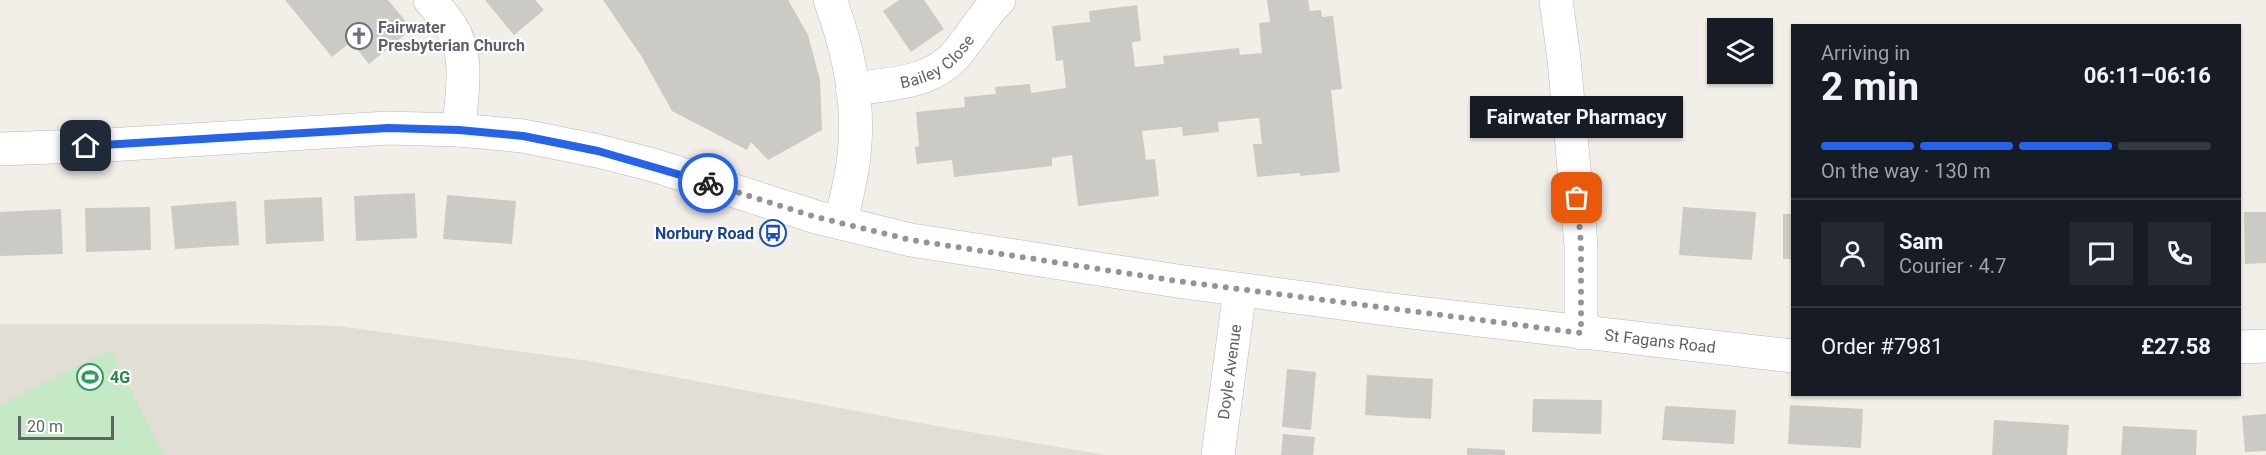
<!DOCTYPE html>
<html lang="en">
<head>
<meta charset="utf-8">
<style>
  body { margin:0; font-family:Roboto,sans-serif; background:#242831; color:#f1f3f6; height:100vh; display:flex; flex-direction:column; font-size:22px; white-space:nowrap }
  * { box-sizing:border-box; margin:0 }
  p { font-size:20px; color:#9ea1a6 }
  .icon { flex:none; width:33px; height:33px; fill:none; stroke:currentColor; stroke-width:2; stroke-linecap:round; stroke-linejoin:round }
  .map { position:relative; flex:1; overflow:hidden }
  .panel { position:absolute; left:1791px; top:24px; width:450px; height:372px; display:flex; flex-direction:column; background:#171b24; border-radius:0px; box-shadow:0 2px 4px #0004 }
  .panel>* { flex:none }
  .controls { position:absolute; left:1707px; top:18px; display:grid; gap:12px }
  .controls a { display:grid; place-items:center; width:66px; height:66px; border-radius:0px; background:#171b24; box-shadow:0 2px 4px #0004; font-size:30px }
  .scale { position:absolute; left:18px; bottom:15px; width:96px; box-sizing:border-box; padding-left:6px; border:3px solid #5f6368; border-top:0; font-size:16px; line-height:21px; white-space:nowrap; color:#5f6368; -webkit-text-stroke:4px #fff; paint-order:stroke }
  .pin { position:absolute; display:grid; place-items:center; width:51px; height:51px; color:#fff; margin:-26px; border-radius:12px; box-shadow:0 3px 9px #0006 }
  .courier { position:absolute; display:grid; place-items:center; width:60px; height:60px; margin:-30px; border:4px solid #2563eb; border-radius:50%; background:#fff; color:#222; box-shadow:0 2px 8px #0007 }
  .bubble { position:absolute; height:42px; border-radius:0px; background:#171b24; box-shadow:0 2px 4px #0004; font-size:20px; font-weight:700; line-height:42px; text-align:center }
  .head em { font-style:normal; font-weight:700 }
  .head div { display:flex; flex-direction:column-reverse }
  .head { display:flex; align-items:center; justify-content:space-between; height:102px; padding:0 30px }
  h1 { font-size:39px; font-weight:700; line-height:45px }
  .bar { display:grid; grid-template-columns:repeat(4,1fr); gap:9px 6px; align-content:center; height:72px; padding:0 30px }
  .bar i { height:8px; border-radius:4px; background:#363941 }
  .bar .active { background:#2563eb }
  .bar p { grid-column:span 4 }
  .line { display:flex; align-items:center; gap:15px; padding:0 30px; border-top:2px solid #363941 }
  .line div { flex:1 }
  .round { display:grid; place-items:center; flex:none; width:63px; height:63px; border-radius:0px; background:#242831 }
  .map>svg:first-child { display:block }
</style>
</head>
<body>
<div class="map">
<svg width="2266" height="455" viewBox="0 0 2266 455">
  <rect width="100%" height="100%" fill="#f1efe8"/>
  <path fill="#e1ded6" d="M 0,324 L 258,324 L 339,326 L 589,361 L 953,429 L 1106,455 L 0,455 Z"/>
  <path fill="#c5e8c5" d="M 110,350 L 164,455 L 0,455 L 0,405 Z"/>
  <path fill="#cccac5" d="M 285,0 L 388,0 L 412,29 L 369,64 L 351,42 L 332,57 Z
    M 485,0 L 535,0 L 544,10 L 514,35 Z
    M 603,0 L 788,0 L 808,35 L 820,80 L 822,130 L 768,160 L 751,142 L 747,150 L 672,111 L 642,57 Z
    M 899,0 L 924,0 L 944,29 L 911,52 L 883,11 Z
    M 1267,0 L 1308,0 L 1310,11 L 1321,10 L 1322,17 L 1333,16 L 1342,89 L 1331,90 L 1340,172 L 1300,176 L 1300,173 L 1257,177 L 1253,144 L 1262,144 L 1259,118 L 1218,122 L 1219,132 L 1183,136 L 1182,127 L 1142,131 L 1146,160 L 1155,159 L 1159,196 L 1078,206 L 1072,155 L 1052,158 L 1052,166 L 954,177 L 952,160 L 917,164 L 915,147 L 919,146 L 916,112 L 965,107 L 964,97 L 996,94 L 995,87 L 1030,84 L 1031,93 L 1066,88 L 1063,60 L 1056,61 L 1052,26 L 1090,22 L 1089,11 L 1137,5 L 1141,41 L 1132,42 L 1135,67 L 1164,64 L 1163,56 L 1239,48 L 1240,55 L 1262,53 L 1259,23 L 1270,22 Z
    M 415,193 L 417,238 L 356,241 L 354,196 Z
    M 447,195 L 516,201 L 512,244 L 443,239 Z
    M 322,197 L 324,241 L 266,244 L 264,200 Z
    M 236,201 L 239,245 L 175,249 L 171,206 Z
    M 150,207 L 151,250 L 86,252 L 85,208 Z
    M 1683,207 L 1756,212 L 1752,260 L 1679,255 Z
    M 61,209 L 63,254 L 0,256 L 0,212 Z
    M 2244,212 L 2266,212 L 2266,263 L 2245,264 Z
    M 1783,214 L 1792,214 L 1792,259 L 1783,259 Z
    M 1287,369 L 1316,372 L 1311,430 L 1282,427 Z
    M 1367,375 L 1433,379 L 1431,419 L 1365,415 Z
    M 1533,399 L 1602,400 L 1601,434 L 1532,432 Z
    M 1790,405 L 1863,409 L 1861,448 L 1788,444 Z
    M 1665,406 L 1736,410 L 1734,444 L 1662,440 Z
    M 2266,414 L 2266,451 L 2245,452 L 2242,416 Z
    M 1994,420 L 2069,425 L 2067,455 L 1992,455 Z
    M 2123,426 L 2197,430 L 2196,455 L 2121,455 Z
    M 1283,434 L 1315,437 L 1313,455 L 1281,455 Z
    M 1467,448 L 1505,450 L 1505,455 L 1467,455 Z"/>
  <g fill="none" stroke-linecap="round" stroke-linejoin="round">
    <defs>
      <g id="minor">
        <path d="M 430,0 C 437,8 444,16 450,25 C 471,56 461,95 459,130"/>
        <path d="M 830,0 C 848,48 860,103 854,155 C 852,178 845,201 841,223"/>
        <path d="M 1556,0 L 1564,59 L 1581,245 L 1581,333"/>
        <path id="s1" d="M 852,89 C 890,84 933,84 959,51 C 973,34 983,15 999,0"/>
        <path id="s2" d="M 0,149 L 108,145 L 388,128 L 459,130 L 523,136 L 598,151 L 653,165 L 816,217 L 911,240 L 1177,281 L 1393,310 L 1792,356"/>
        <path d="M 2240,347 L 2266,346"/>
        <path id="s3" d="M 1218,455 L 1240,290"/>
      </g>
    </defs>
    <use href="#minor" stroke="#b5b8bc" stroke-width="34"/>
    <use href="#minor" stroke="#fff" stroke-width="33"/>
  </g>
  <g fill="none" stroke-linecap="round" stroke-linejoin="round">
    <path stroke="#929495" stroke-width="6" stroke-dasharray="0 10.8" d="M 708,183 L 816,217 L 911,240 L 1177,281 L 1581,333 L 1581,244 L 1577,198"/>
    <path stroke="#2563eb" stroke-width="8" d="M 86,146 L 388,128 L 459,130 L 523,136 L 598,151 L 708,183"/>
  </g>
  <defs>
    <symbol id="church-ring" viewBox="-11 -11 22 22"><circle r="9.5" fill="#fff" stroke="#6b7280" stroke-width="1.5"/><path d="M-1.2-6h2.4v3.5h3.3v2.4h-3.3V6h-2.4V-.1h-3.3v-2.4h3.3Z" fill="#6b7280"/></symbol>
    <symbol id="bus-ring" viewBox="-11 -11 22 22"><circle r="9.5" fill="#fff" stroke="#1a4fb4" stroke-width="1.5"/><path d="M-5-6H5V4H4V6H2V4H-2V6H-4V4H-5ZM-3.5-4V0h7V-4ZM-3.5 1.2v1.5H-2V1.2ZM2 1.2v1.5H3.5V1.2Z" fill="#1a4fb4"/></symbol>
    <symbol id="stadium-ring" viewBox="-11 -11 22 22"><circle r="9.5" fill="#fff" stroke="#2e9e5b" stroke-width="1.5"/><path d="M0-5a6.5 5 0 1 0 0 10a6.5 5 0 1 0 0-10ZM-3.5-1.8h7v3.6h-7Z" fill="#2e9e5b"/></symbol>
  </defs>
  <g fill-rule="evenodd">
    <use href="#church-ring" x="344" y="21" width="30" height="30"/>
    <use href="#bus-ring" x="758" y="218" width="30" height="30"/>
    <use href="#stadium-ring" x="75" y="362" width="30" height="30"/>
  </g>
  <g text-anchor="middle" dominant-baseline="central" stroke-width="4.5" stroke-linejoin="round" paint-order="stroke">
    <g font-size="16" font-weight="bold" fill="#5b616d" stroke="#fff" text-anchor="start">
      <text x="378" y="27">Fairwater<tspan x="378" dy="18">Presbyterian Church</tspan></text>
    </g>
    <g font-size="16" fill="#5f6368" stroke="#fff">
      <text stroke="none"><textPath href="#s1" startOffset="92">Bailey Close</textPath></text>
      <text stroke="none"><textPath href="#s2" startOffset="1682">St Fagans Road</textPath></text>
      <text stroke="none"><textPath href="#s3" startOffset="84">Doyle Avenue</textPath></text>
    </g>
    <g font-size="16" font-weight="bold" fill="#164399" stroke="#fff" text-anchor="end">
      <text x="754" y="233">Norbury Road</text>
    </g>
    <g font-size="16" font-weight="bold" fill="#27864d" stroke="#fff" text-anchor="start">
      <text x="110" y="377">4G</text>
    </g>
  </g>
</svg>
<div class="controls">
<a><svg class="icon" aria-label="layers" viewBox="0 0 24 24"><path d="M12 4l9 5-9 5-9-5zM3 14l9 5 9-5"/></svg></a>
</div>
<div class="scale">20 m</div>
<div class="pin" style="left:1577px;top:198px;background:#ea580c"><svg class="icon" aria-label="bag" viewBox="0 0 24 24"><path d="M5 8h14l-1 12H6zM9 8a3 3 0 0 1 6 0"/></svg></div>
<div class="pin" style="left:86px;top:146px;background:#1f2937"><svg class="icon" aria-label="home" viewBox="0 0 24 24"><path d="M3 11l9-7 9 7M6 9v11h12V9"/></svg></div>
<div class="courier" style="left:708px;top:183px"><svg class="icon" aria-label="bike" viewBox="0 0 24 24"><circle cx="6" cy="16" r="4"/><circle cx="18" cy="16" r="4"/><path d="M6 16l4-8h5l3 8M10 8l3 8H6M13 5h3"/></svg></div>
<div class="bubble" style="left:1470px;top:96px;width:213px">Fairwater Pharmacy</div>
<section class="panel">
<div class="head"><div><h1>2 min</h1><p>Arriving in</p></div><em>06:11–06:16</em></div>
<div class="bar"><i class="active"></i><i class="active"></i><i class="active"></i><i></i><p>On the way · 130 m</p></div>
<div class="line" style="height:108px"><a class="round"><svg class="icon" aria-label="person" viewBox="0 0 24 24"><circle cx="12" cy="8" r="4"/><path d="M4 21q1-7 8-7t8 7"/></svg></a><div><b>Sam</b><p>Courier · 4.7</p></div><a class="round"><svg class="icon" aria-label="chat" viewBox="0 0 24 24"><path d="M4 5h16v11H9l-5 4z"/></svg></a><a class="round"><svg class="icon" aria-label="phone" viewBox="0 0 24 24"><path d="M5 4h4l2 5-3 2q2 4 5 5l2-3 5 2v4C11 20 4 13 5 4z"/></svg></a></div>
<div class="line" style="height:78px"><div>Order #7981</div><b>£27.58</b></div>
</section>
</div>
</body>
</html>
